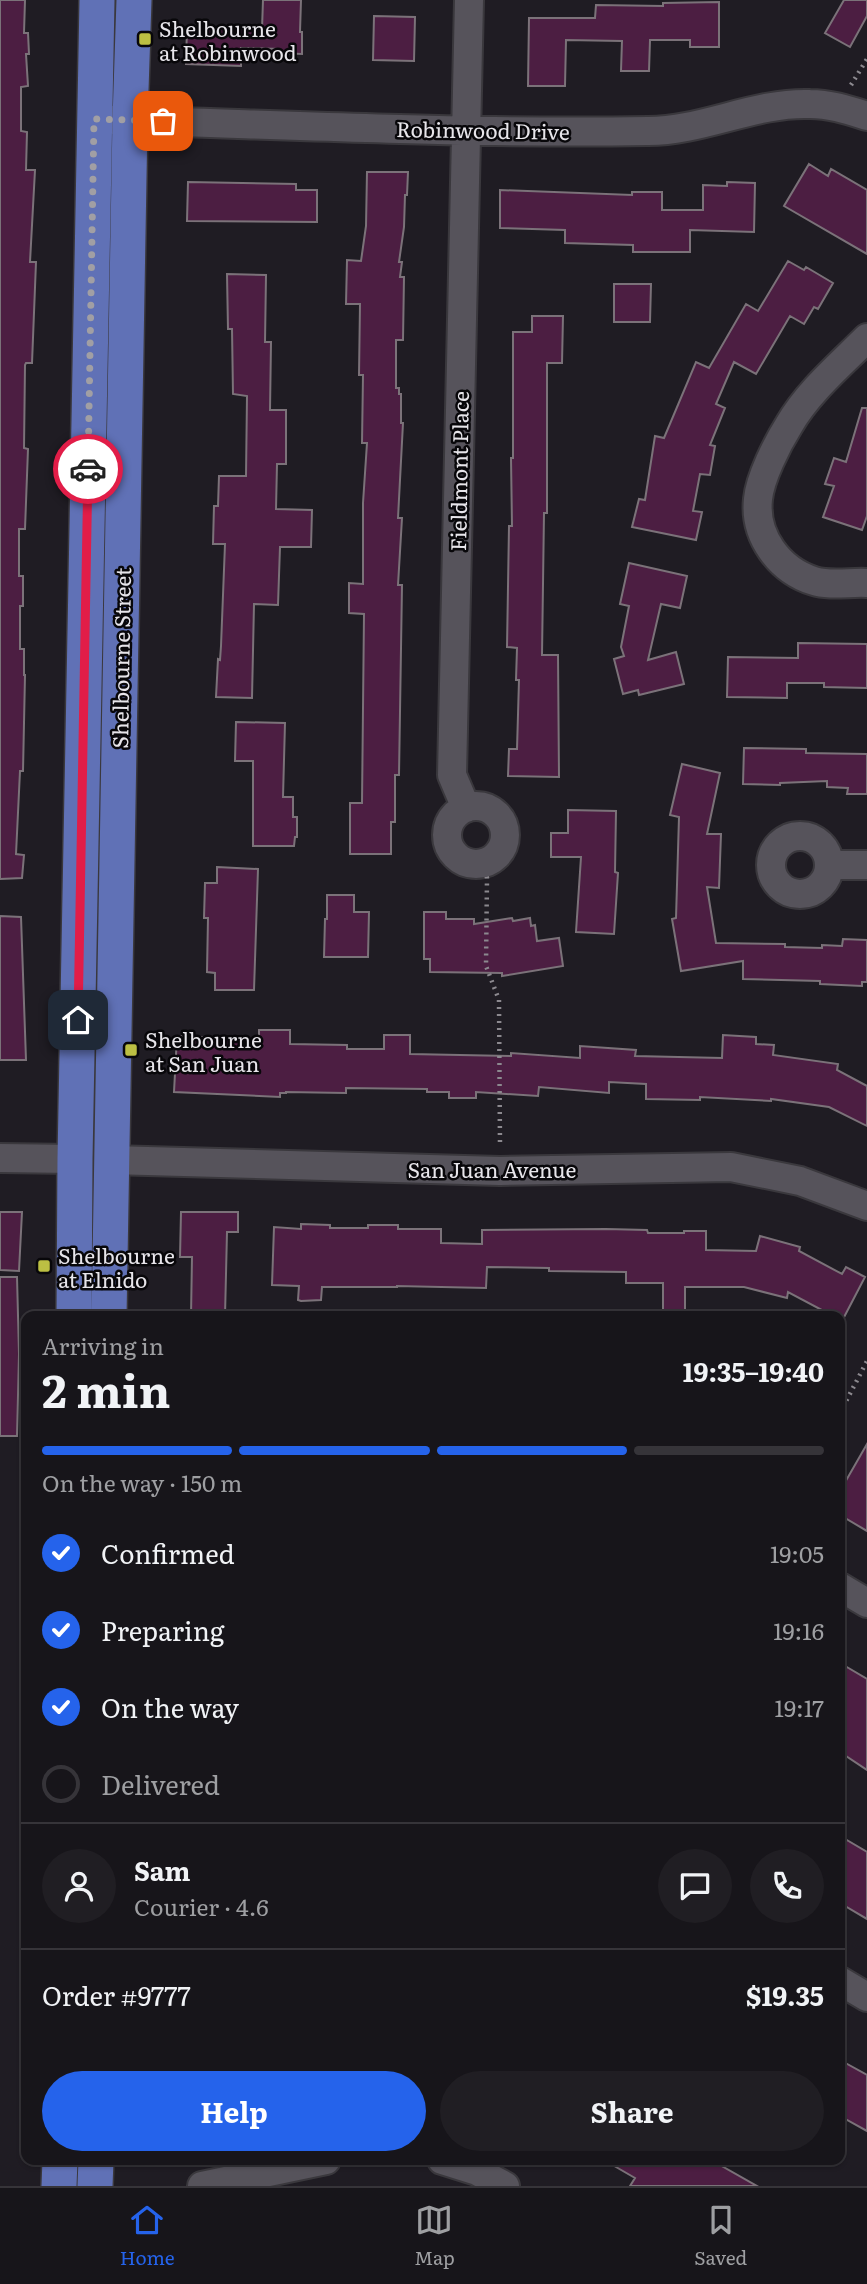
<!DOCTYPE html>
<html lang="en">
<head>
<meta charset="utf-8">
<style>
  body { margin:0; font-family:Literata,serif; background:#201e23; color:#f1f3f6; height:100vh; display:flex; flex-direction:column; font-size:26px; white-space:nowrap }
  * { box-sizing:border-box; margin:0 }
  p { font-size:23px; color:#9e9fa2 }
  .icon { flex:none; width:38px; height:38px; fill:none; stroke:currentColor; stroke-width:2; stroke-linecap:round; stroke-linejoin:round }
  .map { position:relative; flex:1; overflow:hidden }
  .panel { position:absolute; left:21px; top:1311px; width:824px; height:854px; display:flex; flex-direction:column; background:#17151a; border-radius:14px; box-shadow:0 2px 5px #0004,0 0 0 2px #363439 }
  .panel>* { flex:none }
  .pin { position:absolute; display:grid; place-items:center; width:60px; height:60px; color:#fff; margin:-30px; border-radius:14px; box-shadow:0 4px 10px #0006 }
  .courier { position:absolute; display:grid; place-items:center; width:70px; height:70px; margin:-35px; border:5px solid #e11d48; border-radius:50%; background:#fff; color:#222; box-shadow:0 2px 9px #0007 }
  .summary em { font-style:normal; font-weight:700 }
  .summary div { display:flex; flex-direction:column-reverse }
  .summary { display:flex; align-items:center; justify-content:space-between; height:119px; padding:0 21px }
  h1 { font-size:46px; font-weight:700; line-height:52px }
  .bar { display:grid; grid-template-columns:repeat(4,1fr); gap:10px 7px; align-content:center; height:84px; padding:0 21px }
  .bar i { height:9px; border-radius:5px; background:#363439 }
  .bar .on { background:#2563eb }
  .bar p { grid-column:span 4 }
  .line { display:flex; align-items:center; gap:18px; padding:0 21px; border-top:2px solid #363439 }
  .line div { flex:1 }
  .round { display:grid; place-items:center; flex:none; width:74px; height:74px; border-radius:37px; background:#201e23 }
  ol { padding:0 21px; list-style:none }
  li { display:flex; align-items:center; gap:21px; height:77px }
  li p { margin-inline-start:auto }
  li .icon { padding:7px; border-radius:50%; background:#2563eb; color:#fff; stroke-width:4 }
  li:last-child { color:#9e9fa2 }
  li i { width:38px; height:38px; border:4px solid #363439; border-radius:50% }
  .button { display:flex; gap:14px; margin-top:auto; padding:14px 21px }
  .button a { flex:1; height:80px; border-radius:42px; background:#2563eb; color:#fff; font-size:28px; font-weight:700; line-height:80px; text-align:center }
  .button a+a { background:#201e23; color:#f1f3f6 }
  .dock { display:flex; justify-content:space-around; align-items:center; height:98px; border-top:2px solid #363439; background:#17151a; font-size:19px; color:#9e9fa2 }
  .dock a { display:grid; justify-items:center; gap:4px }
  .dock .on { color:#2563eb }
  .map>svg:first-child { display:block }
</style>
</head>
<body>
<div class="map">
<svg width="867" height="2186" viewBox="0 0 867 2186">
  <rect width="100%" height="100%" fill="#1f1c23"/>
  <path fill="#4c1e42" stroke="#7b7279" stroke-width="2" d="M 0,0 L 25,0 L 24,33 L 28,33 L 29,54 L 26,54 L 28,86 L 21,87 L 21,131 L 27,132 L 26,170 L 35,170 L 30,262 L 36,262 L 32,363 L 26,363 L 25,365 L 24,448 L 28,449 L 25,529 L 19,529 L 19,576 L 23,576 L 23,606 L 20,606 L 20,649 L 24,649 L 24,675 L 25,675 L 23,771 L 20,771 L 16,854 L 24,855 L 22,878 L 0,879 Z
    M 263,0 L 301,0 L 300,32 L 302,32 L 302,54 L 280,53 L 280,49 L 241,48 L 241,66 L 186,64 L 187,27 L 262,29 Z
    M 844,0 L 867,0 L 867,16 L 850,47 L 825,33 Z
    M 719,2 L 719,47 L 690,47 L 690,40 L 650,40 L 649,71 L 621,71 L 622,41 L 566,40 L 565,86 L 528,86 L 529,18 L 595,18 L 596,5 L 663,6 L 663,3 Z
    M 374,16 L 415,17 L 414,61 L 373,60 Z
    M 809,164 L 828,176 L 831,169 L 867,190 L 867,254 L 784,206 Z
    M 367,172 L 408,172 L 407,195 L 405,195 L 404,227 L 399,262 L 402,262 L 400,277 L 404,277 L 403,340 L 396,340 L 396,388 L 399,388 L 399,394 L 401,394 L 401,423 L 403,423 L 398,518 L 402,518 L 398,585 L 402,585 L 399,775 L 395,775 L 395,822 L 391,822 L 391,854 L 350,854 L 350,803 L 362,803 L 364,614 L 349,613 L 349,583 L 363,584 L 363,503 L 367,443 L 362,443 L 363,375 L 359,375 L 360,304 L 346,304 L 347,260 L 361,261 L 366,226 Z
    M 188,182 L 296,184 L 296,190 L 317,190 L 317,222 L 187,221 Z
    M 727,182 L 755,183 L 754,232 L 690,230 L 690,252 L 633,252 L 633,245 L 565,243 L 565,230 L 500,228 L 500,190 L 632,195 L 632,192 L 662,192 L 662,210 L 703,210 L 703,185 L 727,186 Z
    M 788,261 L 804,270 L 806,267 L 833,283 L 818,309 L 814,307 L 804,324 L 790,316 L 756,374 L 734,362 L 716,404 L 725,408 L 710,445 L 715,446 L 710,475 L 700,474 L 693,511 L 702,512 L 696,540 L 632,527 L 639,499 L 645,500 L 655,436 L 664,438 L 696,362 L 709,368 L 746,304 L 758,311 Z
    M 227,274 L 266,275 L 265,342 L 271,342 L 270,410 L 286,410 L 286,464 L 277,464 L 276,509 L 312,510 L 311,547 L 280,547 L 278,605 L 254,604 L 252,698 L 216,697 L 218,659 L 220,660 L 221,646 L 225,544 L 213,544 L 214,506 L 218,506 L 219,476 L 246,476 L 247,396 L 233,394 L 232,329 L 228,329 Z
    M 614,284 L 651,284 L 650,322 L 614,322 Z
    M 532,316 L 563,316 L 562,363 L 547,363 L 547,513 L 544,513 L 542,655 L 558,655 L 559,777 L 508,776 L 509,749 L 517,749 L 519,680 L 516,680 L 517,648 L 507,647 L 509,526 L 512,526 L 511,458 L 513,458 L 513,332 L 532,332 Z
    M 862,408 L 867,408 L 867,516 L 862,530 L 823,517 L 834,486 L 825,484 L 834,458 L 846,462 Z
    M 629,563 L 687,576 L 680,608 L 661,604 L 648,660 L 676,652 L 684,684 L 639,695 L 638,690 L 623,694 L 614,659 L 624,656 L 621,647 L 629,606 L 620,604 Z
    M 798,643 L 867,644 L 867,688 L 824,687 L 824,683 L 787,683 L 787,698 L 727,697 L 728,657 L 798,658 Z
    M 236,722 L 285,723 L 283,797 L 293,797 L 293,817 L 297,817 L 297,837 L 295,837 L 294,846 L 253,846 L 253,761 L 235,761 Z
    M 744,748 L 806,749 L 806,753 L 867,754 L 867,794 L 847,794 L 848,788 L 827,787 L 827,781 L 780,783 L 780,785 L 743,784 Z
    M 682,764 L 720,773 L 707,834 L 721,834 L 719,888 L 707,887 L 716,943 L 785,944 L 785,947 L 822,948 L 822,945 L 842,946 L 843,939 L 867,940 L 867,982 L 862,982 L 862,986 L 820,984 L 820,981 L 743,979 L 743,961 L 681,971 L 672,919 L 676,918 L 679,817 L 670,815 Z
    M 568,810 L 616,811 L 615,872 L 618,873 L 614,934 L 576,932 L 581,857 L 551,857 L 551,833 L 568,833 Z
    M 217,867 L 258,869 L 254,990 L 215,990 L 215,973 L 207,972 L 208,918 L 204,918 L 205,883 L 217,883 Z
    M 327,895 L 354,895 L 354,912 L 369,912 L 368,957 L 324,957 L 325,919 L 327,919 Z
    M 424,912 L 446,912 L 446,919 L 474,919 L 474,924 L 512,918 L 513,921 L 530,918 L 531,926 L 535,925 L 537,941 L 559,938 L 563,966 L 502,976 L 502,973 L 430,972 L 430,959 L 424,959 Z
    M 0,916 L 21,917 L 26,1060 L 0,1060 Z
    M 259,1030 L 290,1030 L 290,1044 L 347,1045 L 347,1049 L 384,1049 L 384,1035 L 410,1035 L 410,1054 L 511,1056 L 511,1053 L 580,1058 L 580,1046 L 636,1050 L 635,1056 L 722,1058 L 723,1035 L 756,1037 L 756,1044 L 774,1045 L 773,1055 L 838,1064 L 837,1070 L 867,1086 L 867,1126 L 829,1107 L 771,1099 L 771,1101 L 700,1097 L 700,1100 L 646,1099 L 646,1084 L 609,1082 L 609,1093 L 539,1087 L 538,1096 L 476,1092 L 476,1098 L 449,1098 L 449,1092 L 427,1092 L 427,1089 L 346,1088 L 346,1093 L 286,1092 L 286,1093 L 280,1093 L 280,1097 L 174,1092 L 177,1036 L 259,1040 Z
    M 0,1212 L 22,1212 L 19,1271 L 0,1270 Z
    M 181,1212 L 238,1212 L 238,1232 L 227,1232 L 225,1316 L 191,1316 L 192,1257 L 180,1257 Z
    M 301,1224 L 330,1225 L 330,1228 L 368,1228 L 368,1225 L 398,1225 L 398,1229 L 441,1229 L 441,1243 L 482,1244 L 482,1230 L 606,1229 L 647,1230 L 648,1233 L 684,1233 L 684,1231 L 706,1231 L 706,1250 L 756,1251 L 760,1236 L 800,1247 L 799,1251 L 842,1274 L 846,1267 L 865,1277 L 842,1321 L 840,1316 L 833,1316 L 788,1292 L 787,1298 L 744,1287 L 685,1287 L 685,1316 L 663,1316 L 663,1283 L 626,1283 L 626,1272 L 549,1271 L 549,1268 L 487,1267 L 486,1288 L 397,1286 L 397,1287 L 322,1287 L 321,1300 L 301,1301 L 298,1300 L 299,1286 L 272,1285 L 274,1227 L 301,1229 Z
    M 0,1277 L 17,1277 L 19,1354 L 17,1436 L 0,1436 Z
    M 867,1444 L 867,1531 L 840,1515 L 840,1491 Z
    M 840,1663 L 867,1679 L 867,1770 L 840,1752 Z
    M 840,1836 L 867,1852 L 867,1919 L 840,1903 Z
    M 840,2060 L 867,2075 L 867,2131 L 840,2116 Z
    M 604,2160 L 711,2160 L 757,2186 L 630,2186 L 635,2178 Z"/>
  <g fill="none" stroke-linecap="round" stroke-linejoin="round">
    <defs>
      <path id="minor" d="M 111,120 C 290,125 469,134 648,131 C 703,131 755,102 810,104 C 830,104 848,110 867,116
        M 867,338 C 840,365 808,392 789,425 C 777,444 760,478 758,499 C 754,536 779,570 814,581 C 829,586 851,582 867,583
        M447 835a29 29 0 1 1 58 0a29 29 0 1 1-58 0Z
        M 466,808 L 452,775 L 469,0
        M771 865a29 29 0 1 1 58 0a29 29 0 1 1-58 0Z
        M 829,865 L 867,865
        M 0,1158 L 75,1159
        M 111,1160 L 500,1171 L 731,1167 L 800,1181 L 867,1206
        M 840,1587 L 867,1603
        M 840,1981 L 867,1997
        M 442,2160 L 477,2171 L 505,2186
        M 202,2186 L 326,2160"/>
      <path id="major" d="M 74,1316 L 75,1159 L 97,0
        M 109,1316 L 130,120 L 134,0
        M 59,2186 L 60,2160
        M 95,2186 L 96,2160"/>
    </defs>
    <use href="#minor" stroke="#3a383d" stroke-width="32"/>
    <use href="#major" stroke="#3a383d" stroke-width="38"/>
    <path stroke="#8c898f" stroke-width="4.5" stroke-dasharray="2 5" stroke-linecap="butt" d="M 851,85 L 867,59
      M 483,863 L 487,878 L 486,966 L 499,1000 L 500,1146
      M 840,1413 L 867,1361"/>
    <use href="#minor" stroke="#56535b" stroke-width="28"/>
    <use href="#major" stroke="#6071b6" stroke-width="35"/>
  </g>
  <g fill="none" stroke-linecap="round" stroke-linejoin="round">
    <path stroke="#a19fa4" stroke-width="7" stroke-dasharray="0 12.6" d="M 88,469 L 94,119 L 163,121"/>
    <path stroke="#e11d48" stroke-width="9" d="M 78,1020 L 88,469"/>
  </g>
  <g fill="#bcbf43" stroke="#08070a" stroke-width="2.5">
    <rect x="138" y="32" width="14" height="14" rx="3.5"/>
    <rect x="124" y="1043" width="14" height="14" rx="3.5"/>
    <rect x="37" y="1259" width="14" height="14" rx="3.5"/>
  </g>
  <g text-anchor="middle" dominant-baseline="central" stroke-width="5" stroke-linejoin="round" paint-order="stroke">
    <g font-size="21" fill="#e7e5ea" stroke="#08070a" text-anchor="start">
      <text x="159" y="27">Shelbourne<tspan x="159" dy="24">at Robinwood</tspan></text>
      <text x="145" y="1038">Shelbourne<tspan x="145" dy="24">at San Juan</tspan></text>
      <text x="58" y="1254">Shelbourne<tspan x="58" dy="24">at Elnido</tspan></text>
    </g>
    <g font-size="21" fill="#e7e5ea" stroke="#08070a">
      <text transform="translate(483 129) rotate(1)">Robinwood Drive</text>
      <text transform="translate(458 471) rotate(-89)">Fieldmont Place</text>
      <text transform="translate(120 658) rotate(-89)">Shelbourne Street</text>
      <text x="492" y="1168">San Juan Avenue</text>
    </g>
  </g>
</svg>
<div class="pin" style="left:163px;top:121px;background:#ea580c"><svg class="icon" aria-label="bag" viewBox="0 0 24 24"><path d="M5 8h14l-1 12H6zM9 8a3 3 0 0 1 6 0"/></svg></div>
<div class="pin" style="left:78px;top:1020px;background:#1f2937"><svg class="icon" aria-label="home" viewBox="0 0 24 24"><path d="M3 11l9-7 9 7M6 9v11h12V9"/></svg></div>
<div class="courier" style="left:88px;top:469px"><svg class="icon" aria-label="car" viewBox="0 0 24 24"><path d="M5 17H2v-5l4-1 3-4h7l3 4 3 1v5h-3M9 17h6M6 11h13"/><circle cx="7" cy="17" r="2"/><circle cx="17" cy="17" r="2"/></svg></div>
<section class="panel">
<div class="summary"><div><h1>2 min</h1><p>Arriving in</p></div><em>19:35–19:40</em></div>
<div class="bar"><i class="on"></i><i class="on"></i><i class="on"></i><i></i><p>On the way · 150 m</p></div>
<ol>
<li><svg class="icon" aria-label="check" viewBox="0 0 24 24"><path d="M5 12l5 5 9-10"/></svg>Confirmed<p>19:05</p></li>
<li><svg class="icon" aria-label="check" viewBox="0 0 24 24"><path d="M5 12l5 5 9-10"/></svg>Preparing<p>19:16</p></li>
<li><svg class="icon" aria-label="check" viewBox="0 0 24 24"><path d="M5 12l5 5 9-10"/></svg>On the way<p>19:17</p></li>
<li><i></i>Delivered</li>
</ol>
<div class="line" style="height:126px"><a class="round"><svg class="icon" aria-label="person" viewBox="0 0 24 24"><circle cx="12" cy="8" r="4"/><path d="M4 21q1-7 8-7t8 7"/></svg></a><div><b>Sam</b><p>Courier · 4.6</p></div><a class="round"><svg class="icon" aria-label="chat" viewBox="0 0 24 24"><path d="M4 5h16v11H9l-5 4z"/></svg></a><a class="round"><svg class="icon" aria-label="phone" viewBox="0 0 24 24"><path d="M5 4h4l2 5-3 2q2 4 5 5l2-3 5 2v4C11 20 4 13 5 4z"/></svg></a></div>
<div class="line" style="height:91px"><div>Order #9777</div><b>$19.35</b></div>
<div class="button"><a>Help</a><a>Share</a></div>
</section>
</div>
<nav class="dock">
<a class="on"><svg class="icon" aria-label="home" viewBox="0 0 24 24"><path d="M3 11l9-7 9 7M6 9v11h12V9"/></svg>Home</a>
<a><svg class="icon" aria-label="map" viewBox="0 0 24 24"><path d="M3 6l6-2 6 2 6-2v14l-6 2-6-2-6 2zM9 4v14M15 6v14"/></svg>Map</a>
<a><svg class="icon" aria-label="saved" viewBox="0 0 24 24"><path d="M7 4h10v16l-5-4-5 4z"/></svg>Saved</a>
</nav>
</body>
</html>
